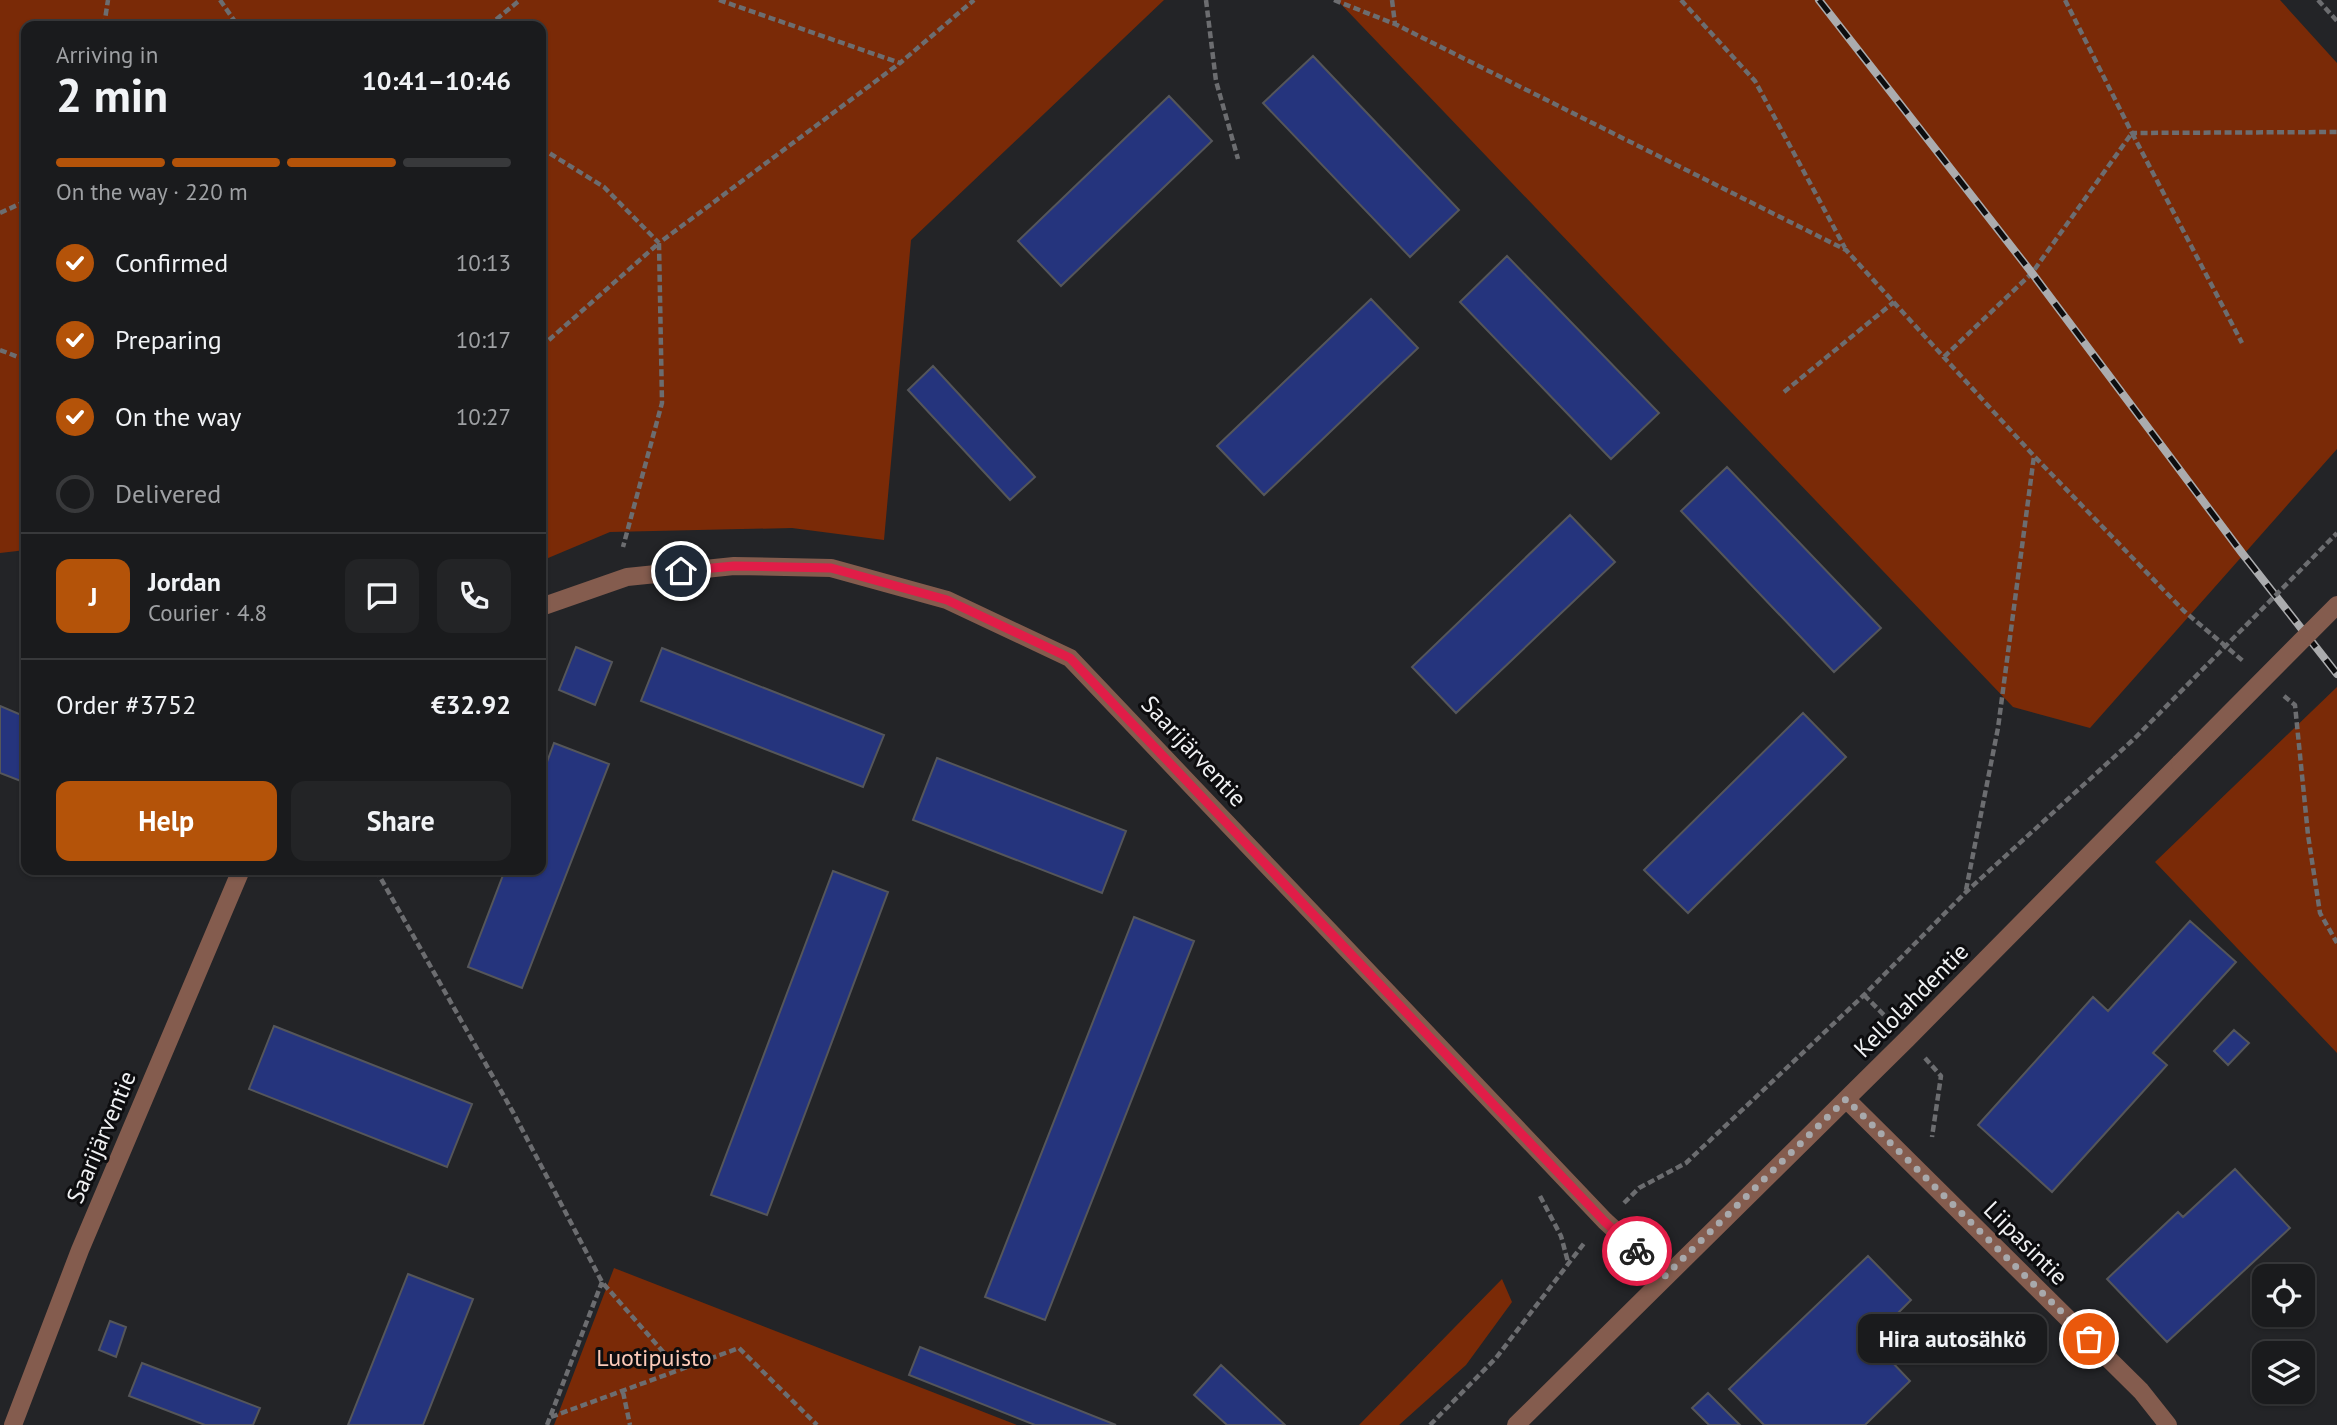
<!DOCTYPE html>
<html lang="en">
<head>
<meta charset="utf-8">
<style>
  body { margin:0; font-family:"PT Sans",sans-serif; background:#232426; color:#f1f3f6; height:100vh; display:flex; flex-direction:column; font-size:26px; white-space:nowrap }
  * { box-sizing:border-box; margin:0 }
  p { font-size:23px; color:#9fa1a4 }
  .icon { flex:none; width:38px; height:38px; fill:none; stroke:currentColor; stroke-width:2; stroke-linecap:round; stroke-linejoin:round }
  .map { position:relative; flex:1; overflow:hidden }
  .side { position:absolute; left:21px; top:21px; width:525px; height:854px; display:flex; flex-direction:column; background:#1a1b1d; border-radius:14px; box-shadow:0 2px 5px #0004,0 0 0 2px #38393b }
  .side>* { flex:none }
  .buttons { position:absolute; left:2252px; top:1264px; display:grid; gap:14px }
  .buttons a { display:grid; place-items:center; width:63px; height:63px; border-radius:14px; background:#1a1b1d; box-shadow:0 2px 5px #0004,0 0 0 2px #38393b; font-size:35px }
  .pin { position:absolute; display:grid; place-items:center; width:60px; height:60px; color:#fff; margin:-30px; border:4px solid #fff; border-radius:50%; box-shadow:0 2px 7px #0007 }
  .courier { position:absolute; display:grid; place-items:center; width:70px; height:70px; margin:-35px; border:5px solid #e11d48; border-radius:50%; background:#fff; color:#222; box-shadow:0 2px 9px #0007 }
  .bubble { position:absolute; height:49px; border-radius:14px; background:#1a1b1d; box-shadow:0 2px 5px #0004,0 0 0 2px #38393b; font-size:23px; font-weight:600; line-height:49px; text-align:center }
  .overview em { font-style:normal; font-weight:600 }
  .overview div { display:flex; flex-direction:column-reverse }
  .overview { display:flex; align-items:center; justify-content:space-between; height:119px; padding:0 35px }
  h1 { font-size:46px; font-weight:600; line-height:52px }
  .bar { display:grid; grid-template-columns:repeat(4,1fr); gap:10px 7px; align-content:center; height:84px; padding:0 35px }
  .bar i { height:9px; border-radius:5px; background:#38393b }
  .bar .on { background:#b45309 }
  .bar p { grid-column:span 4 }
  .line { display:flex; align-items:center; gap:18px; padding:0 35px; border-top:2px solid #38393b }
  .line div { flex:1 }
  .round { display:grid; place-items:center; flex:none; width:74px; height:74px; border-radius:14px; background:#232426 }
  ol { padding:0 35px; list-style:none }
  li { display:flex; align-items:center; gap:21px; height:77px }
  li p { margin-inline-start:auto }
  li .icon { padding:7px; border-radius:50%; background:#b45309; color:#fff; stroke-width:4 }
  li:last-child { color:#9fa1a4 }
  li i { width:38px; height:38px; border:4px solid #38393b; border-radius:50% }
  .cta { display:flex; gap:14px; margin-top:auto; padding:14px 35px }
  .cta a { flex:1; height:80px; border-radius:14px; background:#b45309; color:#fff; font-size:28px; font-weight:600; line-height:80px; text-align:center }
  .cta a+a { background:#232426; color:#f1f3f6 }
  .map>svg:first-child { display:block }
</style>
</head>
<body>
<div class="map">
<svg width="2337" height="1425" viewBox="0 0 2337 1425">
  <rect width="100%" height="100%" fill="#232427"/>
  <path fill="#7a2a07" d="M 0,0 L 1164,0 L 911,240 L 884,540 L 792,528 L 610,532 L 541,561 L 541,26 L 26,26 L 26,550 L 0,553 Z
    M 1337,0 L 2280,0 L 2337,63 L 2337,449 L 2090,728 L 2013,707 Z
    M 2337,687 L 2337,1053 L 2155,862 Z
    M 614,1268 L 1017,1425 L 554,1425 Z
    M 1502,1279 L 1512,1302 L 1466,1365 L 1399,1425 L 1359,1425 Z"/>
  <path fill="#25347d" stroke="#55565a" stroke-width="2" d="M 1313,56 L 1459,210 L 1410,257 L 1263,103 Z
    M 1169,96 L 1212,141 L 1061,286 L 1018,241 Z
    M 1507,256 L 1659,413 L 1611,459 L 1460,302 Z
    M 1371,299 L 1418,348 L 1264,495 L 1217,446 Z
    M 933,366 L 1035,477 L 1010,500 L 908,390 Z
    M 1727,467 L 1881,628 L 1834,672 L 1681,511 Z
    M 1570,515 L 1615,562 L 1456,713 L 1412,667 Z
    M 576,647 L 612,662 L 595,705 L 559,690 Z
    M 662,648 L 884,735 L 863,787 L 641,701 Z
    M 0,706 L 26,717 L 26,783 L 0,773 Z
    M 1803,713 L 1846,757 L 1688,913 L 1644,870 Z
    M 554,743 L 609,764 L 522,988 L 468,967 L 505,870 L 541,870 L 541,778 Z
    M 937,758 L 1126,831 L 1102,893 L 913,820 Z
    M 833,871 L 888,892 L 767,1215 L 711,1195 Z
    M 1134,917 L 1194,941 L 1045,1320 L 985,1297 Z
    M 2190,921 L 2236,962 L 2153,1053 L 2167,1065 L 2052,1192 L 1978,1125 L 2093,997 L 2108,1011 Z
    M 274,1026 L 472,1104 L 447,1167 L 249,1089 Z
    M 2234,1030 L 2249,1043 L 2228,1065 L 2214,1051 Z
    M 2235,1169 L 2290,1228 L 2167,1342 L 2107,1279 L 2178,1212 L 2183,1217 Z
    M 1868,1256 L 1911,1300 L 1871,1340 L 1910,1381 L 1865,1425 L 1764,1425 L 1729,1389 Z
    M 408,1274 L 473,1299 L 423,1425 L 348,1425 Z
    M 110,1321 L 126,1327 L 116,1357 L 99,1350 Z
    M 920,1347 L 1116,1425 L 1035,1425 L 909,1375 Z
    M 142,1363 L 260,1408 L 253,1425 L 205,1425 L 129,1396 Z
    M 1221,1365 L 1285,1425 L 1227,1425 L 1194,1395 Z
    M 1708,1393 L 1740,1425 L 1709,1425 L 1692,1408 Z"/>
  <g fill="none" stroke-linecap="round" stroke-linejoin="round">
    <path stroke="#6c6d70" stroke-width="4.5" stroke-dasharray="7 3.5" stroke-linecap="butt" d="M 220,0 L 238,26
      M 719,0 L 900,63 L 974,0
      M 1206,0 L 1216,81 L 1238,159
      M 1334,0 L 1395,24 L 1846,250 L 2034,456 L 2184,611 L 2243,661
      M 1392,0 L 1395,24
      M 1681,0 L 1755,81 L 1845,248
      M 2065,0 L 2132,133 L 2337,132
      M 2318,0 L 2337,21
      M 104,26 L 108,0
      M 488,26 L 520,0
      M 541,148 L 604,187 L 659,243 L 900,63
      M 0,213 L 26,201
      M 541,347 L 659,243 L 662,403 L 623,547
      M 0,350 L 26,360
      M 1944,357 L 2032,273 L 2132,133 L 2242,343
      M 1784,392 L 1894,302
      M 2284,696 L 2295,705 L 2308,835 L 2320,913 L 2337,943
      M 376,870 L 514,1114 L 602,1282 L 679,1370 L 739,1348 L 817,1425
      M 1966,890 L 1998,728 L 2034,456
      M 1864,995 L 1888,1019
      M 1925,1058 L 1941,1076 L 1932,1137
      M 1540,1196 L 1561,1236 L 1568,1262
      M 1624,1203 L 1639,1188 L 1686,1163 L 1864,995 L 1966,892 L 2135,738
      M 623,1392 L 630,1425
      M 551,1417 L 679,1370
      M 547,1425 L 602,1282
      M 1430,1425 L 1496,1358 L 1585,1242"/>
    <path stroke="#845c4e" stroke-width="18" d="M 541,607 L 627,577 L 734,566 L 831,568 L 947,600 L 1070,658 L 1605,1221 L 1665,1276
      M 1846,1099 L 2141,1391 L 2168,1425
      M 13,1425 L 80,1250 L 241,870
      M 1516,1425 L 1907,1039 L 2180,763"/>
    <defs>
      <path id="rail" d="M 1819,0 L 2032,273 L 2242,553 L 2337,674"/>
    </defs>
    <use href="#rail" stroke="#abacae" stroke-width="8"/>
    <use href="#rail" stroke="#0d0d0f" stroke-width="5" stroke-dasharray="16" stroke-linecap="butt"/>
    <path stroke="#6c6d70" stroke-width="4.5" stroke-dasharray="7 3.5" stroke-linecap="butt" d="M 2135,738 L 2337,533"/>
    <path stroke="#845c4e" stroke-width="18" d="M 2180,763 L 2337,605"/>
  </g>
  <g fill="none" stroke-linecap="round" stroke-linejoin="round">
    <path stroke="#a8a9ac" stroke-width="7" stroke-dasharray="0 12.6" d="M 1637,1251 L 1665,1276 L 1846,1099 L 2089,1339"/>
    <path stroke="#e11d48" stroke-width="9" d="M 681,571 L 734,566 L 831,568 L 947,600 L 1070,658 L 1605,1222 L 1637,1251"/>
  </g>
  <g text-anchor="middle" dominant-baseline="central" stroke-width="6" stroke-linejoin="round" paint-order="stroke">
    <g font-size="24" fill="#f0f1f3" stroke="#0d0d0f">
      <text transform="translate(1194 751) rotate(47)">Saarijärventie</text>
      <text transform="translate(1911 1000) rotate(-45)">Kellolahdentie</text>
      <text transform="translate(101 1137) rotate(-67)">Saarijärventie</text>
      <text transform="translate(2026 1243) rotate(45)">Liipasintie</text>
    </g>
    <g font-size="24" fill="#fdcbb9" stroke="#0d0d0f">
      <text x="654" y="1357">Luotipuisto</text>
    </g>
  </g>
</svg>
<div class="buttons">
<a><svg class="icon" aria-label="locate" viewBox="0 0 24 24"><circle cx="12" cy="12" r="6"/><path d="M12 2v4M12 18v4M2 12h4M18 12h4"/></svg></a>
<a><svg class="icon" aria-label="layers" viewBox="0 0 24 24"><path d="M12 4l9 5-9 5-9-5zM3 14l9 5 9-5"/></svg></a>
</div>
<div class="pin" style="left:2089px;top:1339px;background:#ea580c"><svg class="icon" aria-label="bag" viewBox="0 0 24 24"><path d="M5 8h14l-1 12H6zM9 8a3 3 0 0 1 6 0"/></svg></div>
<div class="pin" style="left:681px;top:571px;background:#1f2937"><svg class="icon" aria-label="home" viewBox="0 0 24 24"><path d="M3 11l9-7 9 7M6 9v11h12V9"/></svg></div>
<div class="courier" style="left:1637px;top:1251px"><svg class="icon" aria-label="bike" viewBox="0 0 24 24"><circle cx="6" cy="16" r="4"/><circle cx="18" cy="16" r="4"/><path d="M6 16l4-8h5l3 8M10 8l3 8H6M13 5h3"/></svg></div>
<div class="bubble" style="left:1858px;top:1314px;width:189px">Hira autosähkö</div>
<section class="side">
<div class="overview"><div><h1>2 min</h1><p>Arriving in</p></div><em>10:41–10:46</em></div>
<div class="bar"><i class="on"></i><i class="on"></i><i class="on"></i><i></i><p>On the way · 220 m</p></div>
<ol>
<li><svg class="icon" aria-label="check" viewBox="0 0 24 24"><path d="M5 12l5 5 9-10"/></svg>Confirmed<p>10:13</p></li>
<li><svg class="icon" aria-label="check" viewBox="0 0 24 24"><path d="M5 12l5 5 9-10"/></svg>Preparing<p>10:17</p></li>
<li><svg class="icon" aria-label="check" viewBox="0 0 24 24"><path d="M5 12l5 5 9-10"/></svg>On the way<p>10:27</p></li>
<li><i></i>Delivered</li>
</ol>
<div class="line" style="height:126px"><b class="round" style="background:#b45309;color:#fff">J</b><div><b>Jordan</b><p>Courier · 4.8</p></div><a class="round"><svg class="icon" aria-label="chat" viewBox="0 0 24 24"><path d="M4 5h16v11H9l-5 4z"/></svg></a><a class="round"><svg class="icon" aria-label="phone" viewBox="0 0 24 24"><path d="M5 4h4l2 5-3 2q2 4 5 5l2-3 5 2v4C11 20 4 13 5 4z"/></svg></a></div>
<div class="line" style="height:91px"><div>Order #3752</div><b>€32.92</b></div>
<div class="cta"><a>Help</a><a>Share</a></div>
</section>
</div>
</body>
</html>
